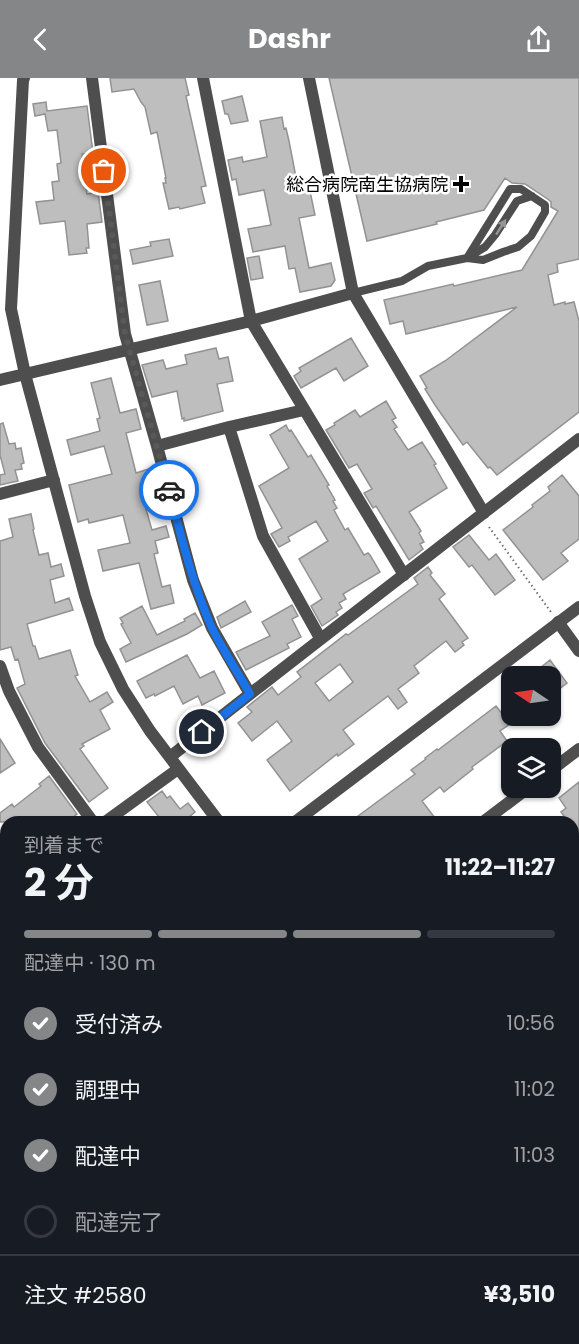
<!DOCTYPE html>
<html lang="ja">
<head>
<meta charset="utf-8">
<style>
  body { margin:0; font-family:Poppins,"Noto Sans JP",sans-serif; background:#242831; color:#f1f3f6; height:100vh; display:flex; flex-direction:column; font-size:22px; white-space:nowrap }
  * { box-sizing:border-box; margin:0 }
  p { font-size:20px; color:#9ea1a6 }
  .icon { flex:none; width:33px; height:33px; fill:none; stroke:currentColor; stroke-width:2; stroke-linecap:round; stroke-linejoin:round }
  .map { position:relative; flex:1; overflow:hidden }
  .side { position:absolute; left:0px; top:738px; width:579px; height:528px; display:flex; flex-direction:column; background:#171b24; border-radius:18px 18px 0 0; box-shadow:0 2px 4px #0004 }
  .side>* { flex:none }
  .needle { width:39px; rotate:283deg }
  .fabs { position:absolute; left:501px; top:588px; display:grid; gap:12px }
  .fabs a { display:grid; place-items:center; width:60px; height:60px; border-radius:12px; background:#171b24; box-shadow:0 2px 4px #0004; font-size:30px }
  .pin { position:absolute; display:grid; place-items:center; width:51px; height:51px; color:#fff; margin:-26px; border:3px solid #fff; border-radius:50%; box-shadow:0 2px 6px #0007 }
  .courier { position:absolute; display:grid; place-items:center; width:60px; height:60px; margin:-30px; border:4px solid #1a73e8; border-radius:50%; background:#fff; color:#222; box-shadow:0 2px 8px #0007 }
  .summary em { font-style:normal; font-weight:700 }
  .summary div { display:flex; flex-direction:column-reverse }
  .summary { display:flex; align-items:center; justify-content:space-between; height:102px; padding:0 24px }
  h1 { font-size:39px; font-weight:700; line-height:45px }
  .bar { display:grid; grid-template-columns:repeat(4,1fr); gap:9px 6px; align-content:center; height:72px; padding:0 24px }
  .bar i { height:8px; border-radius:4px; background:#363941 }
  .bar .selected { background:#858687 }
  .bar p { grid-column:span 4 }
  .line { display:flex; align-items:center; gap:15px; padding:0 24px; border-top:2px solid #363941 }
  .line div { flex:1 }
  ol { padding:0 24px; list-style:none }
  li { display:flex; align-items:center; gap:18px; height:66px }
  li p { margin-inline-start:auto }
  li .icon { padding:6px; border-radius:50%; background:#858687; color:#fff; stroke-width:4 }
  li:last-child { color:#9ea1a6 }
  li i { width:33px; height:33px; border:3px solid #363941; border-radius:50% }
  header { display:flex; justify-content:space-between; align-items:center; height:78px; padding:0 24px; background:#858687; color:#fff; font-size:27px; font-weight:700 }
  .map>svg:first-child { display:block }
</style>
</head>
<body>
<header><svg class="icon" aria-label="back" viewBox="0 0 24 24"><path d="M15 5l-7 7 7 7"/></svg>Dashr<svg class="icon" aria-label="share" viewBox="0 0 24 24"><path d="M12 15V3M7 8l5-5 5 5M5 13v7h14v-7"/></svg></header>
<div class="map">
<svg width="579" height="1266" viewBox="0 0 579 1266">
  <rect width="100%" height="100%" fill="#fff"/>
  <path fill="#d5d5d5" d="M 573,895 L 579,904 L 579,1010 L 573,1014 Z"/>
  <path fill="#bebebe" stroke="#929292" stroke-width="1.5" fill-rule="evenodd" d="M 110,0 L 185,0 L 189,17 L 186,18 L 206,108 L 201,109 L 205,125 L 180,131 L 179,129 L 169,131 L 163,105 L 166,105 L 165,100 L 166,100 L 157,54 L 151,56 L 145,29 L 141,24 L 134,11 L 112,14 Z
    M 329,0 L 579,0 L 579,181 L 557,186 L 558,194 L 548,197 L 554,227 L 565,224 L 565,226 L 574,224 L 579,243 L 579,334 L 497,397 L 490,389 L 488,390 L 467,364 L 463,367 L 435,327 L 425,311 L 427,310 L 420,298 L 445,283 L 517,229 L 406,256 L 403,243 L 390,246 L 384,222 L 453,206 L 454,208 L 522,192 L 558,133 L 551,129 L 551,124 L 549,122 L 525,106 L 512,105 L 505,100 L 484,132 L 436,144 L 437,146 L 367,163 Z
    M 242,18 L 248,43 L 231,46 L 228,36 L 225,36 L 222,23 Z
    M 46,24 L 47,33 L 87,28 L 93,75 L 82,76 L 87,116 L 98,114 L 102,144 L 87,146 L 89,170 L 86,170 L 87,175 L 69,177 L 65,143 L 40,146 L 36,124 L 54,122 L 52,104 L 59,103 L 57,86 L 61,85 L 57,52 L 48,53 L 45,36 L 35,38 L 33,26 Z
    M 282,39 L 284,51 L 286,50 L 289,63 L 299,115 L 310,113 L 315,137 L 299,140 L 309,190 L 331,185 L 335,202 L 331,208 L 300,214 L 295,190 L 289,191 L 285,168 L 253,174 L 248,151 L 271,147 L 264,112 L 239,117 L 236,101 L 232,102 L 228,82 L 242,79 L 243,84 L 267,79 L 260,43 Z
    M 169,161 L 173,178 L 133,186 L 130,172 L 151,168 L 150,164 Z
    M 259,178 L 263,200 L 251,202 L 247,180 Z
    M 160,203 L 168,243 L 147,247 L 139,207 Z
    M 351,260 L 368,288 L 344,303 L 336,290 L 301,310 L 294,298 L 301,293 L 299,290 Z
    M 216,270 L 219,281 L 228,279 L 233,303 L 217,306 L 223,333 L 184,343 L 184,340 L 182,341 L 177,313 L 152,319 L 142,287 L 163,282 L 166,291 L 187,286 L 185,277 Z
    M 111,300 L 120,335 L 136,331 L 141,351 L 126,355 L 136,395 L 152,390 L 157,410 L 141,414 L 152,452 L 166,448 L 169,459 L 155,463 L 158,475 L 154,476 L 162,509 L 170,507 L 174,525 L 151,531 L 139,485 L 103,493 L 98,472 L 130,465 L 123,437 L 89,445 L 88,441 L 78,444 L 69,407 L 112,396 L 104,368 L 71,377 L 67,362 L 100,353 L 97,341 L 100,340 L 91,305 Z
    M 386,323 L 396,340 L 392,342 L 397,349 L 394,351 L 408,372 L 422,364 L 436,386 L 434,387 L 447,410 L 409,434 L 421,453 L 419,455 L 424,464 L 420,466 L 423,471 L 409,482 L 376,428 L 373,430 L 364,415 L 372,411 L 357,386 L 349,390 L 326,352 L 335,347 L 334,345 L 355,332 L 360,339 Z
    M 3,345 L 9,366 L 15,365 L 16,371 L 21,370 L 24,385 L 21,386 L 22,391 L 15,392 L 18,403 L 0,407 L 0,397 L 5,396 L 0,377 L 0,346 Z
    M 286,347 L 289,353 L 291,352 L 308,379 L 311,377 L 329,407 L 327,408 L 335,422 L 333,423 L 337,430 L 334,432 L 345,452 L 348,450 L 364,477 L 368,475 L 370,477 L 380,494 L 343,516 L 346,521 L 339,525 L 342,530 L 336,534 L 338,537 L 322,548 L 311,528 L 322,521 L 299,481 L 328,463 L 316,443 L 288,459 L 290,463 L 279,469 L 271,456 L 282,450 L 259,408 L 289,390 L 270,357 Z
    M 562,397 L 579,418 L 579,461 L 561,475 L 568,483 L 543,502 L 503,452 L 533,429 L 532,427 L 550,413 L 548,409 Z
    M 31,436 L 34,451 L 33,452 L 39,477 L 48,475 L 51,489 L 61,486 L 64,498 L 50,502 L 55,525 L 69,520 L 73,532 L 27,546 L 33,568 L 35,568 L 39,581 L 70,572 L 78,597 L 75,598 L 90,624 L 107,614 L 113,624 L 100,632 L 110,651 L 82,666 L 84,668 L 80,671 L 108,710 L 89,724 L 45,665 L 17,610 L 25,606 L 18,581 L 15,582 L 11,569 L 0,572 L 0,463 L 13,459 L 9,441 Z
    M 469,457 L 489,482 L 496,476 L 515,502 L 495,517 L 472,487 L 469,489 L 453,469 Z
    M 428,489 L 432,495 L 430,497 L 445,516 L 439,521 L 468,560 L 462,564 L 464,567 L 455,574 L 446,563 L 414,588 L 419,595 L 398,611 L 407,624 L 398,631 L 388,618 L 343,652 L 354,666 L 338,678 L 337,676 L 290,713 L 267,682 L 292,663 L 277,643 L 252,663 L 238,645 L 252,634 L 247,629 L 272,609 L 278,617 L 301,599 L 297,594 L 346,556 L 348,557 L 418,506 L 414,500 ZM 340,586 L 353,604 L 329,623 L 315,605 Z
    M 245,523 L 251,534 L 221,550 L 217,539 Z
    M 292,527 L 298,538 L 292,541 L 301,559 L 287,566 L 289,570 L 246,592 L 236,574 L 270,558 L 262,544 Z
    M 142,528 L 157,557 L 185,543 L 184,541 L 195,535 L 202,547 L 187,556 L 126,584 L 120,571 L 131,565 L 121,546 L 123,545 L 120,540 Z
    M 187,577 L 200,600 L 214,593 L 225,615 L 202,627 L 198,618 L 183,626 L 174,608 L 155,618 L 154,616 L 146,620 L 137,603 Z
    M 550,582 L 567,605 L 550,618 L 550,598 L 530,598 Z
    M 496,628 L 510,646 L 500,653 L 507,663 L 472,689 L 473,691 L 444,714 L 440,709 L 422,723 L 438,744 L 350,744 L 415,696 L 411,692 L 426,681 L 425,680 L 437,671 L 438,672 Z
    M 0,661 L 15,685 L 0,695 Z
    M 49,698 L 77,736 L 67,744 L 0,744 L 0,735 L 12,726 L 14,729 L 41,708 L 39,706 Z
    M 579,704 L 579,758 L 573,750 L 573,744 L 568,744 L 561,734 L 566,730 L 559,720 Z
    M 162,713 L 167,720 L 170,718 L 180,731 L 188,725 L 195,734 L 187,741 L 189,744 L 163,744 L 147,724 Z"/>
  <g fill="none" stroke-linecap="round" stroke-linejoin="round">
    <defs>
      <path id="primary" d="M 0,1174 L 6,1178
        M 109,1260 L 116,1266"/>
    </defs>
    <use href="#primary" stroke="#dbdbdb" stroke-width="16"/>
    <path stroke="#707070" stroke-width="2" stroke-dasharray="1.5 3" stroke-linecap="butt" d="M 489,449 L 551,534"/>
    <path stroke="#4e4e4e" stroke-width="8" d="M 510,111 L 521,111 L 545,127 L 545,134 L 531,158 L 518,169 L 503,174 L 483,182 L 467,180 Z
      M 353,215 L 402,203 L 428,188 L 467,180 L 485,169 L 495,157 L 517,123 L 532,118"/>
    <path stroke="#4e4e4e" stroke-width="12" d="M 24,0 L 23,2 L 11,231 L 25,296 L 85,518 L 100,564 L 123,611 L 150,653 L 219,744
      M 92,0 L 125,256 L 157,368 L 193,502 L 212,550 L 250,616
      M 203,0 L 251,243 L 404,497
      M 309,0 L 353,215 L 484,435
      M 0,302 L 251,243 L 353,215
      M 229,349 L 263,458 L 320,560
      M 157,368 L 229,349 L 304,332
      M 0,416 L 54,402
      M 558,544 L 579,573
      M 0,588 L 9,613 L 38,669 L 93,744
      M 170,679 C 305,572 443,467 579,361
      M 550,693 L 579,671
      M 105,744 L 178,691
      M 483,744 L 528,710
      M 0,781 L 6,789
      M 573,798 L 579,793
      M 0,826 L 6,822
      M 573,885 L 579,893
      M 573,1022 L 579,1018
      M 573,1047 L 579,1055
      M 0,1114 L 6,1110
      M 573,1211 L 579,1220
      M 372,1260 L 376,1266"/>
    <path stroke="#4e4e4e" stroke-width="12" d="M 295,744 L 579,529
      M 0,970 L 6,965
      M 573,1150 L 579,1146
      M 404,1266 L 413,1260"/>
    <use href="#primary" stroke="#000" stroke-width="15"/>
  </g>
  <defs><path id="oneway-solid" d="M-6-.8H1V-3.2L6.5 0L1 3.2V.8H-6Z" transform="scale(1.5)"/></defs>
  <use fill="#959595" href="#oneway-solid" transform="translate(501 149) rotate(-57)"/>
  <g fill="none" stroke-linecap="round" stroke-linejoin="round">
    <path stroke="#595959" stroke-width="6" stroke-dasharray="0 10.8" d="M 104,93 L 125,256 L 169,412"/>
    <path stroke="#1a73e8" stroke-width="8" d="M 169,412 C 181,458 192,504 211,548 C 222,571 237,593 250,616 L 202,654"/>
  </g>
  <path fill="#000" stroke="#fff" stroke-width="2" d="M458 97h6v6h6v6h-6v6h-6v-6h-6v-6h6z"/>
  <g text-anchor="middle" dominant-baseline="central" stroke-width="5" stroke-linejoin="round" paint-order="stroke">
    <g font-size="18" fill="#000" stroke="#fff" text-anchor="end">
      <text x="448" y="106">総合病院南生協病院</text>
    </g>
  </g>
</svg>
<div class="fabs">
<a><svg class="needle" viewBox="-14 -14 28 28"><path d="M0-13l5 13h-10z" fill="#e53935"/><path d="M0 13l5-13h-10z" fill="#9ea1a6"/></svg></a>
<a><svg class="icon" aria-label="layers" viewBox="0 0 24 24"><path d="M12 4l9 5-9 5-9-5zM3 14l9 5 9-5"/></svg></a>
</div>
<div class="pin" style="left:104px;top:93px;background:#ea580c"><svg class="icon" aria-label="bag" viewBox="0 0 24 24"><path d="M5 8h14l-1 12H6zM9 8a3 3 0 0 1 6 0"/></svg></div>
<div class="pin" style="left:202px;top:654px;background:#1f2937"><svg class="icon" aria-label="home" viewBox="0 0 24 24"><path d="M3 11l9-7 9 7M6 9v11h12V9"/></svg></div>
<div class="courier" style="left:169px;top:412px"><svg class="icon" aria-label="car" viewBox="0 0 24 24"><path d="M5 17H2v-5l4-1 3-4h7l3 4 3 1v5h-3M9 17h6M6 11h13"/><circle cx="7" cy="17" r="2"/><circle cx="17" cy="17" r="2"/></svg></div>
<section class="side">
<div class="summary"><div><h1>2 分</h1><p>到着まで</p></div><em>11:22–11:27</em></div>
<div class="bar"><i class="selected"></i><i class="selected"></i><i class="selected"></i><i></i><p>配達中 · 130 m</p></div>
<ol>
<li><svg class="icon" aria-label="check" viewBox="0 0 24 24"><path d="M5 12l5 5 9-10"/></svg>受付済み<p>10:56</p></li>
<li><svg class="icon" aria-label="check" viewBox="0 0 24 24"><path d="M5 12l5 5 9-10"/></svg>調理中<p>11:02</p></li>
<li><svg class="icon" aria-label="check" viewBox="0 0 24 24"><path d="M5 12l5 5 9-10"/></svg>配達中<p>11:03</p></li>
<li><i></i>配達完了</li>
</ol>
<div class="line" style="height:78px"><div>注文 #2580</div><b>¥3,510</b></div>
</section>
</div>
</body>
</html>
